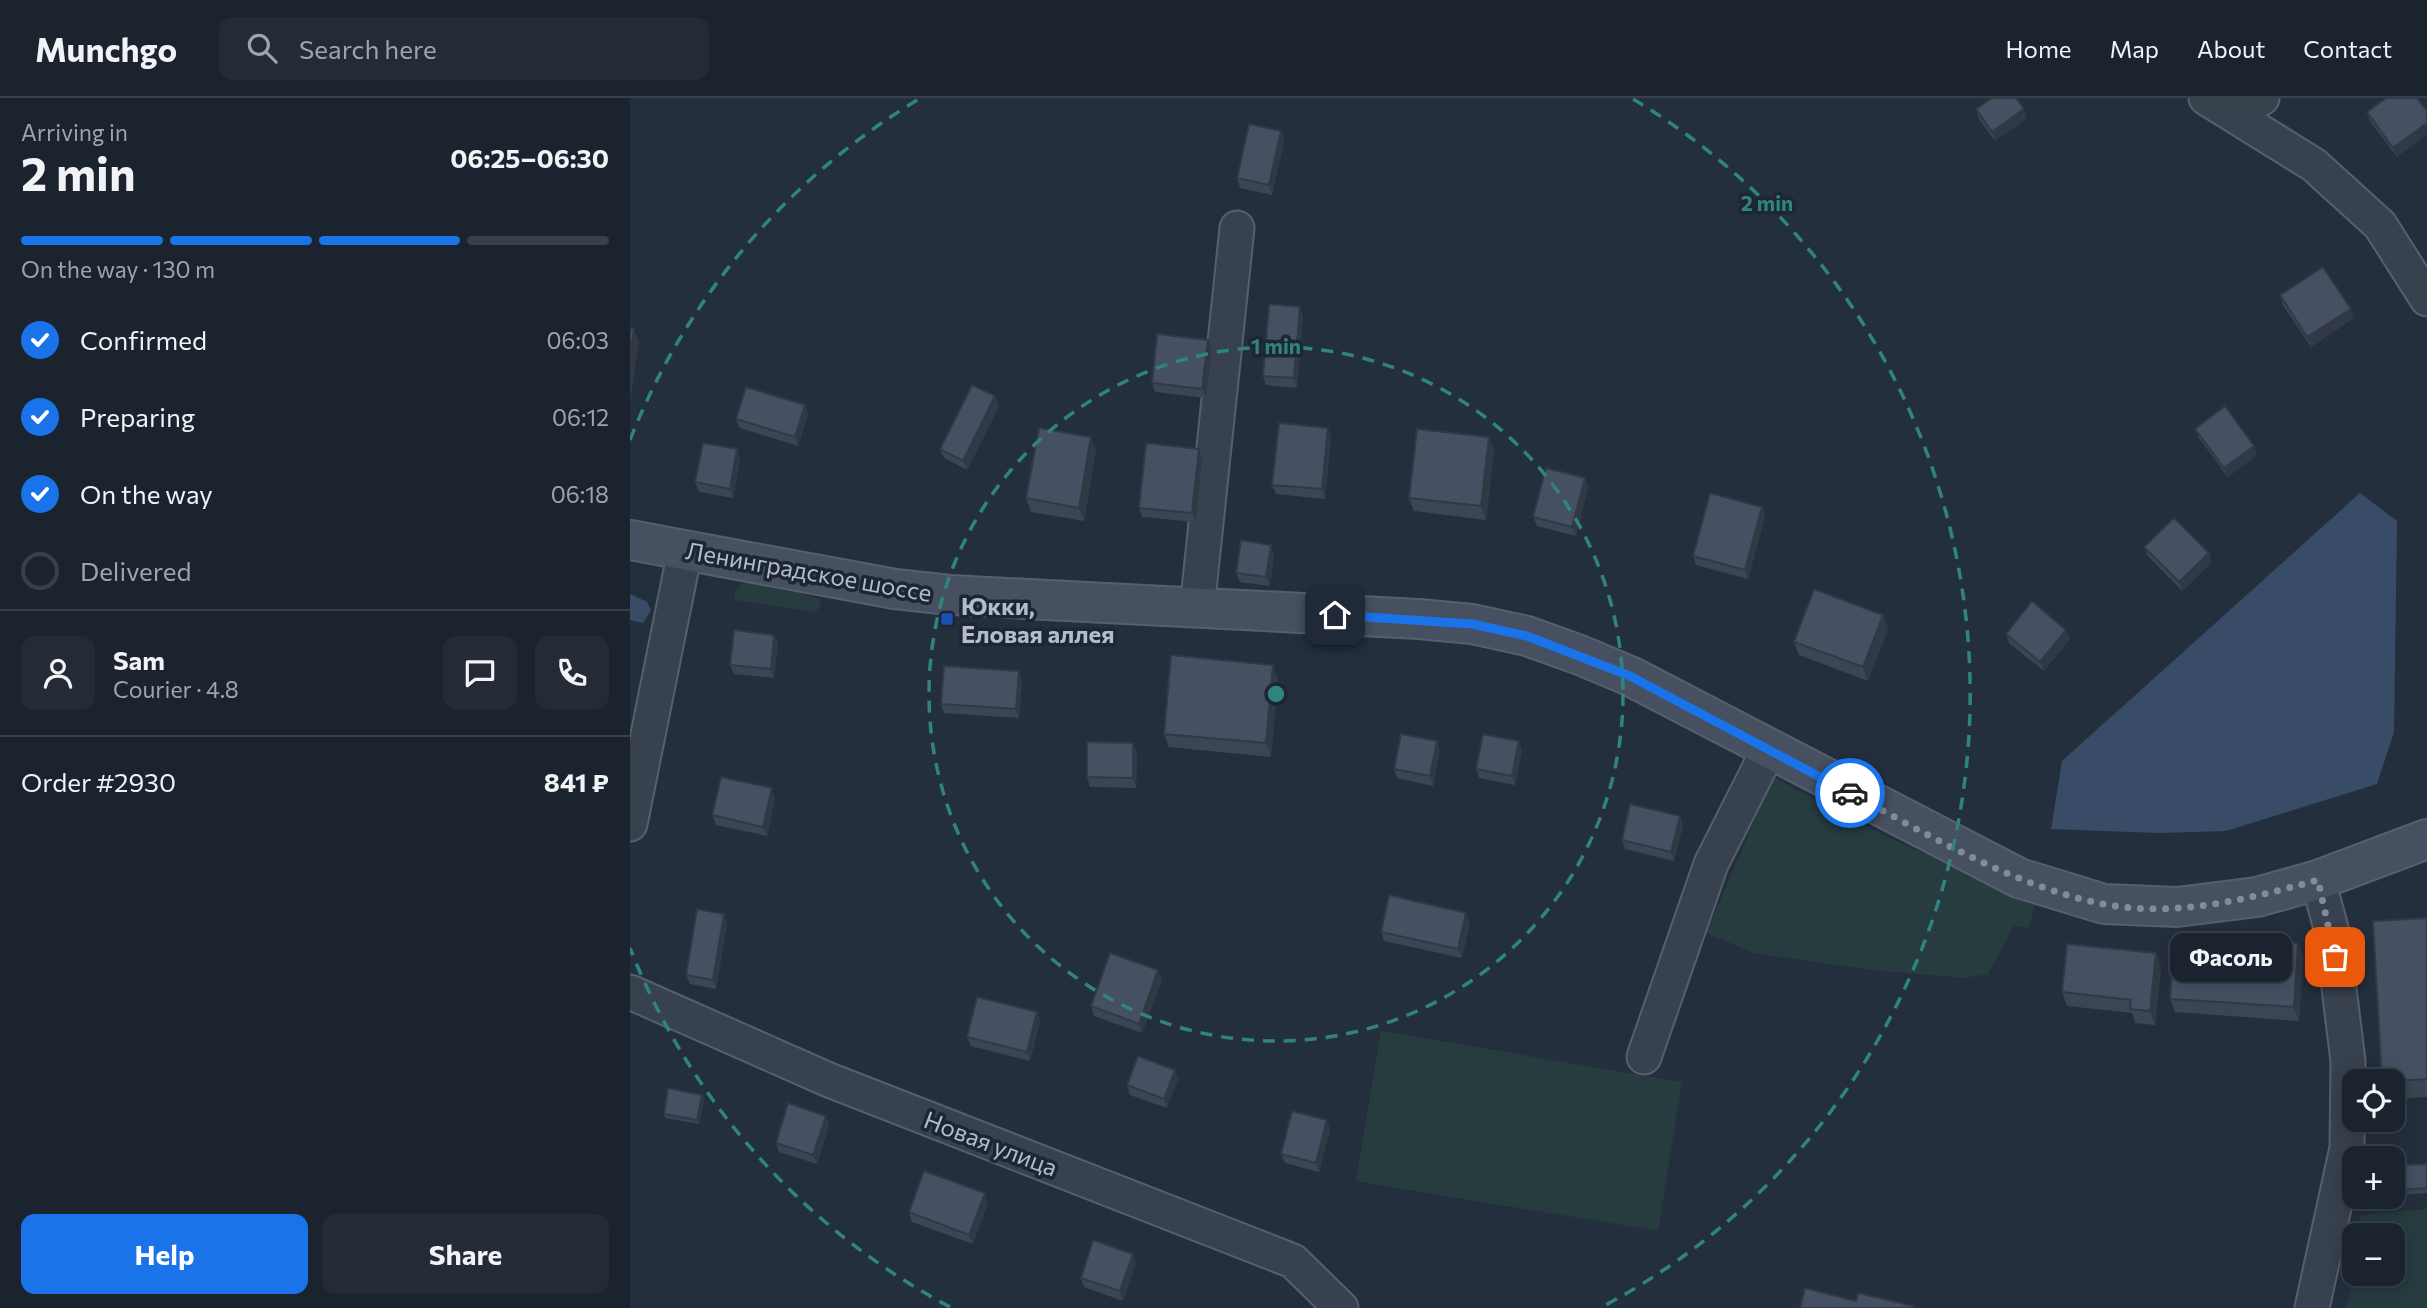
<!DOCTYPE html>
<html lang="en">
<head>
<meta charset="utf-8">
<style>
  body { margin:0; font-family:Commissioner,sans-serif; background:#242b36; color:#f1f3f6; height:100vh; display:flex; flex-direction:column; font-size:26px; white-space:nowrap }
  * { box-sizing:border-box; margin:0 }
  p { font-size:23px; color:#a0a4aa }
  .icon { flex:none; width:38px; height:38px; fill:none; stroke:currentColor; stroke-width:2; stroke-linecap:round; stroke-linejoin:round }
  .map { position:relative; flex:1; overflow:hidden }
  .drawer { display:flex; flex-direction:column; background:#1b232e; width:630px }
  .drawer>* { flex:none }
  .fabs { position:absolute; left:1712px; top:971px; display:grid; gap:14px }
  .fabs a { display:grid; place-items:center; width:63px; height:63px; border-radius:14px; background:#1b232e; box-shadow:0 4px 18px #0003,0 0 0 2px #39404a; font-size:35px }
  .pin { position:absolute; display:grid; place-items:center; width:60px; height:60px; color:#fff; margin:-30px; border-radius:14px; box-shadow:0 4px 10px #0006 }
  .courier { position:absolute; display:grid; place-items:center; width:70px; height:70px; margin:-35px; border:5px solid #1a73e8; border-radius:50%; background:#fff; color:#222; box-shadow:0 2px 9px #0007 }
  .bubble { position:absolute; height:49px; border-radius:14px; background:#1b232e; box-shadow:0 4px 18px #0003,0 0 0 2px #39404a; font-size:23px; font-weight:700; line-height:49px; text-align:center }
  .overview em { font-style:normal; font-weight:700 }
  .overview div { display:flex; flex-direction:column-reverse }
  .overview { display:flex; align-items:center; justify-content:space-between; height:119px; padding:0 21px }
  h1 { font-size:46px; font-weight:700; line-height:52px }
  .bar { display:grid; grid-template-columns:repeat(4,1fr); gap:10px 7px; align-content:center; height:84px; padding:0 21px }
  .bar i { height:9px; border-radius:5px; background:#39404a }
  .bar .active { background:#1a73e8 }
  .bar p { grid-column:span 4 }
  .line { display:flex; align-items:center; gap:18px; padding:0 21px; border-top:2px solid #39404a }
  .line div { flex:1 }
  .round { display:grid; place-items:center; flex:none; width:74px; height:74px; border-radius:14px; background:#242b36 }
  ol { padding:0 21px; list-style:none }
  li { display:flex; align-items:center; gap:21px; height:77px }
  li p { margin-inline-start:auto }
  li .icon { padding:7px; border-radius:50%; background:#1a73e8; color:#fff; stroke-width:4 }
  li:last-child { color:#a0a4aa }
  li i { width:38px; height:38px; border:4px solid #39404a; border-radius:50% }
  .primary-button { display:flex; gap:14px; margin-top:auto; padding:14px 21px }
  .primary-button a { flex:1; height:80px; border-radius:14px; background:#1a73e8; color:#fff; font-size:28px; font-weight:700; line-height:80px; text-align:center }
  .primary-button a+a { background:#242b36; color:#f1f3f6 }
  header { display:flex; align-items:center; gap:42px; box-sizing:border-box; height:98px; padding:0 35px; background:#1b232e; border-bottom:2px solid #39404a }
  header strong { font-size:33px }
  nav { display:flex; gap:38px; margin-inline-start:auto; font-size:24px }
  .search { width:490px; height:63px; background:#242b36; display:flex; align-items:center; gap:18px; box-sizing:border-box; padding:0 24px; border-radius:14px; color:#a0a4aa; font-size:26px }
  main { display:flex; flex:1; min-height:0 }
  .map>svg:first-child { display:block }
</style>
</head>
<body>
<header>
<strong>Munchgo</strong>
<div class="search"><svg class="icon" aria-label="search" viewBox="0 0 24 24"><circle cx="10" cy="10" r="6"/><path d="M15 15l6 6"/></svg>Search here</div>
<nav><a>Home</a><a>Map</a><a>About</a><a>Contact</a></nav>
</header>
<main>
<section class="drawer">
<div class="overview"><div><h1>2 min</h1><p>Arriving in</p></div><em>06:25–06:30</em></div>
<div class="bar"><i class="active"></i><i class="active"></i><i class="active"></i><i></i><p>On the way · 130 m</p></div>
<ol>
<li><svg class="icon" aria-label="check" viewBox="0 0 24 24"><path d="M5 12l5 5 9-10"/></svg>Confirmed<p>06:03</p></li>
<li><svg class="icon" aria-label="check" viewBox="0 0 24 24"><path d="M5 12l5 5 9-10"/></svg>Preparing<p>06:12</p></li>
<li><svg class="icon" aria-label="check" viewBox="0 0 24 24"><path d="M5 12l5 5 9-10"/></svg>On the way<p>06:18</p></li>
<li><i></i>Delivered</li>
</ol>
<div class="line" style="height:126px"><a class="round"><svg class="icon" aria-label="person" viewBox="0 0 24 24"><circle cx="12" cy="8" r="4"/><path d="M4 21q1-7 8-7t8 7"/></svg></a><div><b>Sam</b><p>Courier · 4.8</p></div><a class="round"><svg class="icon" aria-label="chat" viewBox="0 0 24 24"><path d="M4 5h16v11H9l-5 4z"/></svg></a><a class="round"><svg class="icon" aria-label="phone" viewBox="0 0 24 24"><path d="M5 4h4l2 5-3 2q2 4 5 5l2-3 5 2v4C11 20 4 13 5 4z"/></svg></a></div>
<div class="line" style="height:91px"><div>Order #2930</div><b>841 ₽</b></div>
<div class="primary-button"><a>Help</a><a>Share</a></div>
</section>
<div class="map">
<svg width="1797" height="1210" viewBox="0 0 1797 1210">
  <rect width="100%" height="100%" fill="#242f3e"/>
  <path fill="#263c3f" d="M 125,481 L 189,501 L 191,508 L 185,514 L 105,502 L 104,495 L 111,487 Z
    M 1143,679 L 1253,737 L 1405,806 L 1399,830 L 1384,828 L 1358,876 L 1334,880 L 1241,872 L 1124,855 L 1076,835 Z
    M 751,933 L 1052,984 L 1028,1133 L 726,1083 Z
    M 1797,1111 L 1797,1210 L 1716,1210 L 1725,1176 L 1762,1176 L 1762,1138 L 1729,1137 L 1731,1117 Z"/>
  <path fill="#394c67" d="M 1730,395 L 1767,423 L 1764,634 L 1747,686 L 1596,733 L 1529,735 L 1421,731 L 1432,663 Z
    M 0,496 L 17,504 L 21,512 L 13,525 L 0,522 Z"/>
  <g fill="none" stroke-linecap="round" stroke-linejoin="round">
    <defs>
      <path id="street" d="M 1576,0 L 1684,67 L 1750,127 L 1797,201
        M 1604,17 L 1632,0
        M 567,511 L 607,130
        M 0,726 L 55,453
        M 0,894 L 199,982 L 663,1163 L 711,1210
        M 1014,959 L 1081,766 L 1139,651
        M 1682,1210 L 1717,1050 L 1718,963 L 1702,834 L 1688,782"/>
      <path id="secondary" d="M 0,442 L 265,491 L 320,497 L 789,521 L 842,526 L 897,538 L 950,557 L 1000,578 L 1389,780 L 1474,806 L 1547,809 L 1627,799 L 1688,782 L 1797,741"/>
    </defs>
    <use href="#street" stroke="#565f6c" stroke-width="37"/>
    <use href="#secondary" stroke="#565f6c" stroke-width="42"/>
    <use href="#street" stroke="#38414e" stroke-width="33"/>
    <use href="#secondary" stroke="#465061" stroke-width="38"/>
  </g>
  <path fill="#3b4654" d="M 1346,11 L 1397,20 L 1365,43 L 1349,21 Z
    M 1797,13 L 1797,36 L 1767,59 L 1740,23 L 1737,14 Z
    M 651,33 L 654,43 L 642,97 L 610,90 L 607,80 Z
    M 1650,197 L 1724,220 L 1681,249 L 1653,207 Z
    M 670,209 L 673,218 L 667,290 L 636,287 L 633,278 Z
    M 578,242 L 582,252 L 576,300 L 525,294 L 522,285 Z
    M 365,298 L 369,308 L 337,372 L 314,360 L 310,351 Z
    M 178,316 L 168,348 L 110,330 L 106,321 Z
    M 1565,331 L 1627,357 L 1598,379 L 1569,340 Z
    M 701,339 L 695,401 L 646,396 L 642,387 Z
    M 859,339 L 864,352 L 856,422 L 784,413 L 779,400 Z
    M 107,351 L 110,360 L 103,400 L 69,394 L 65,384 Z
    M 569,351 L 572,360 L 566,424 L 512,419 L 509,410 Z
    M 466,352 L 454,423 L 401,414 L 396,400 Z
    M 955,380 L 958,389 L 946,438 L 907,428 L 903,419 Z
    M 1135,418 L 1118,481 L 1066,467 L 1063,458 Z
    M 1514,449 L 1579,455 L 1582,464 L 1552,493 L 1518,458 Z
    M 644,456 L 640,488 L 610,484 L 606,475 Z
    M 1253,517 L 1258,531 L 1238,583 L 1169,557 L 1164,544 Z
    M 1376,536 L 1440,541 L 1414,573 L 1379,545 Z
    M 144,537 L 148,546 L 144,580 L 104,576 L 100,567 Z
    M 648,580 L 641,659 L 539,649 L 534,636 Z
    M 392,582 L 389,620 L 314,615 L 311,606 Z
    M 810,652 L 803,688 L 767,680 L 764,671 Z
    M 892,652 L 885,687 L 849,680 L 846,671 Z
    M 507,654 L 506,690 L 460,689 L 457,679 Z
    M 145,700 L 137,738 L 86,727 L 82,717 Z
    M 1053,727 L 1044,763 L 995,751 L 992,742 Z
    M 1797,820 L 1797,999 L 1762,1001 L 1762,984 Z
    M 840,824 L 832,860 L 754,843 L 751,834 Z
    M 97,825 L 86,891 L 60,886 L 56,877 Z
    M 1668,845 L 1673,858 L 1669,923 L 1545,914 L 1540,901 Z
    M 1526,855 L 1531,869 L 1525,927 L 1505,925 L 1502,915 L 1437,908 L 1432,894 Z
    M 532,882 L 512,935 L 464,918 L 461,908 Z
    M 407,914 L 410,923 L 400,963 L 341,948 L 337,939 Z
    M 548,981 L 537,1010 L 500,997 L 497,987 Z
    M 72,997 L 74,1001 L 69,1026 L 35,1020 L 34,1016 Z
    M 199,1027 L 187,1066 L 149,1054 L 146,1045 Z
    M 700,1031 L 689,1074 L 655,1065 L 651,1056 Z
    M 1797,1066 L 1797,1095 L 1771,1097 L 1769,1092 Z
    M 358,1104 L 343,1146 L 282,1124 L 279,1114 Z
    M 506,1165 L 493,1203 L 454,1189 L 451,1180 Z"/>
  <path fill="#303945" d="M 1394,11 L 1397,20 L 1365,43 L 1362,34 Z
    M 1797,25 L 1797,36 L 1767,59 L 1763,50 Z
    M 651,33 L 654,43 L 642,97 L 639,87 Z
    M 670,209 L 673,218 L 667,290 L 664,280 Z
    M 1721,211 L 1724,220 L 1681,249 L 1677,239 Z
    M 4,231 L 9,244 L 0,304 L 0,258 Z
    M 578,242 L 582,252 L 576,300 L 572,291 Z
    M 365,298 L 369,308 L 337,372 L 333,363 Z
    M 175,307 L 178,316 L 168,348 L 165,339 Z
    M 698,330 L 701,339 L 695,401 L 692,391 Z
    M 461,339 L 466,352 L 454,423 L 449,410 Z
    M 859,339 L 864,352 L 856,422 L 851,408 Z
    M 1624,348 L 1627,357 L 1598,379 L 1594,370 Z
    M 107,351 L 110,360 L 103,400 L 100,391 Z
    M 569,351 L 572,360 L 566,424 L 562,415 Z
    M 955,380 L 958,389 L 946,438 L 942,429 Z
    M 1132,409 L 1135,418 L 1118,481 L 1115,472 Z
    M 641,447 L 644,456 L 640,488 L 636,479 Z
    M 1579,455 L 1582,464 L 1552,493 L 1549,484 Z
    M 1253,517 L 1258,531 L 1238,583 L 1233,569 Z
    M 1436,532 L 1440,541 L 1414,573 L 1410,564 Z
    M 144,537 L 148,546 L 144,580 L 141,571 Z
    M 643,567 L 648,580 L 641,659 L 636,645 Z
    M 389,573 L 392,582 L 389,620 L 386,611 Z
    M 807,643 L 810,652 L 803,688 L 800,678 Z
    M 889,643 L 892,652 L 885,687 L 882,678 Z
    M 503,645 L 507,654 L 506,690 L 503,680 Z
    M 142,690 L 145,700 L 137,738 L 133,729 Z
    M 1050,718 L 1053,727 L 1044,763 L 1041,754 Z
    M 836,815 L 840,824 L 832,860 L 828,851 Z
    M 94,816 L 97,825 L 86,891 L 83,882 Z
    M 1668,845 L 1673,858 L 1669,923 L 1664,909 Z
    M 1526,855 L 1531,869 L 1525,927 L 1520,913 Z
    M 528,872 L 532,882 L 512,935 L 509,926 Z
    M 407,914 L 410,923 L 400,963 L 397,954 Z
    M 545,972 L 548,981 L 537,1010 L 534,1001 Z
    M 72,997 L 74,1001 L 69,1026 L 67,1022 Z
    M 196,1018 L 199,1027 L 187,1066 L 183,1057 Z
    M 697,1022 L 700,1031 L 689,1074 L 686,1065 Z
    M 355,1095 L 358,1104 L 343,1146 L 339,1137 Z
    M 503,1156 L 506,1165 L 493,1203 L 490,1193 Z"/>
  <path fill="#455162" stroke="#303945" stroke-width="2" d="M 1362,0 L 1386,0 L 1394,11 L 1362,34 L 1346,11 Z
    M 1756,0 L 1787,0 L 1797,13 L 1797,25 L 1763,50 L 1737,14 Z
    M 619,26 L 651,33 L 639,87 L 607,80 Z
    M 1693,169 L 1721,211 L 1677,239 L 1650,197 Z
    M 639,206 L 670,209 L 664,280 L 633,278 Z
    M 0,230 L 4,231 L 0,258 Z
    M 527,236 L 578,242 L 572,291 L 522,285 Z
    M 342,287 L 365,298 L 333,363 L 310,351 Z
    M 116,289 L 175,307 L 165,339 L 106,321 Z
    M 1595,308 L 1624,348 L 1594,370 L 1565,331 Z
    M 649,325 L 698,330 L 692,391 L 642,387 Z
    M 409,330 L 461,339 L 449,410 L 396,400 Z
    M 787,331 L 859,339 L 851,408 L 779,400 Z
    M 73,345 L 107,351 L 100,391 L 65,384 Z
    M 516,345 L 569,351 L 562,415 L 509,410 Z
    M 916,370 L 955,380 L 942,429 L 903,419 Z
    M 1080,395 L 1132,409 L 1115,472 L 1063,458 Z
    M 1544,420 L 1579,455 L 1549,484 L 1514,449 Z
    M 611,442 L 641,447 L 636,479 L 606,475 Z
    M 1184,491 L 1253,517 L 1233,569 L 1164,544 Z
    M 1402,503 L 1436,532 L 1410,564 L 1376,536 Z
    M 104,532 L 144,537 L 141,571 L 100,567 Z
    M 541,557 L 643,567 L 636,645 L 534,636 Z
    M 314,568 L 389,573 L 386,611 L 311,606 Z
    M 771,636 L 807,643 L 800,678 L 764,671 Z
    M 853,636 L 889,643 L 882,678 L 846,671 Z
    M 457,644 L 503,645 L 503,680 L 457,679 Z
    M 91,679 L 142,690 L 133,729 L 82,717 Z
    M 1000,706 L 1050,718 L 1041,754 L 992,742 Z
    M 759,797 L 836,815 L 828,851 L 751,834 Z
    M 67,811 L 94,816 L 83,882 L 56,877 Z
    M 1797,820 L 1797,981 L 1752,984 L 1743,823 Z
    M 1544,836 L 1668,845 L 1664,909 L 1540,901 Z
    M 1437,846 L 1526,855 L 1520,913 L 1500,911 L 1501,902 L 1432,894 Z
    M 480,855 L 528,872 L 509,926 L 461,908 Z
    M 347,899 L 407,914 L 397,954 L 337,939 Z
    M 508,958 L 545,972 L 534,1001 L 497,987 Z
    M 38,990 L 72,997 L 67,1022 L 34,1016 Z
    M 158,1005 L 196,1018 L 183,1057 L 146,1045 Z
    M 662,1013 L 697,1022 L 686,1065 L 651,1056 Z
    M 1797,1066 L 1797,1090 L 1769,1092 L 1768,1067 Z
    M 294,1073 L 355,1095 L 339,1137 L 279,1114 Z
    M 463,1142 L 503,1156 L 490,1193 L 451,1180 Z
    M 1175,1190 L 1226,1203 L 1228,1195 L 1283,1208 L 1282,1210 L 1170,1210 Z"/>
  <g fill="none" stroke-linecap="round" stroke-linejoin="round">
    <path stroke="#828b98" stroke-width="7" stroke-dasharray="0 12.6" d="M 1220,695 C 1299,737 1383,788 1473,806 C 1544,820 1619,801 1688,782 L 1705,859"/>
    <path stroke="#1a73e8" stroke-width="9" d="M 705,517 L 842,526 L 897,538 L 1000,578 L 1220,695"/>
  </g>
  <g fill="none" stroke="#308480" stroke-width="3.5" stroke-dasharray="12 9">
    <circle cx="646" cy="596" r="347"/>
    <path d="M320 1209A694 694 0 0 1 0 850M0 342A694 694 0 0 1 289 1M1003 1A694 694 0 0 1 972 1209"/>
  </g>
  <rect fill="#1a4fb4" stroke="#1d2633" stroke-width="2.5" x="310" y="514" width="14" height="14" rx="3.5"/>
  <g text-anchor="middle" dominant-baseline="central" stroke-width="7" stroke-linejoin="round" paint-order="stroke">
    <g font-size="24" fill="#b4bcc9" stroke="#1d2633">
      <text transform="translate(179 473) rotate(10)">Ленинградское шоссе</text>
      <text transform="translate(361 1045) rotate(21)">Новая улица</text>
    </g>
    <g font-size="24" font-weight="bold" fill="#b4bcc9" stroke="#1d2633" text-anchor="start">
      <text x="331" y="507">Юкки,<tspan x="331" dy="28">Еловая аллея</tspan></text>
    </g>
  </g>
  <circle cx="646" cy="596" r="10" fill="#308480" stroke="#1d2633" stroke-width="3.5"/>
  <g font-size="21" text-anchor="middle" font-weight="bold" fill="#308480" stroke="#1d2633" stroke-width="7" stroke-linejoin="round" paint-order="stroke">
    <text x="1137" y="113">2 min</text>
    <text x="646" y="256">1 min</text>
  </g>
</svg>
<div class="fabs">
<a><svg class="icon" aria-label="locate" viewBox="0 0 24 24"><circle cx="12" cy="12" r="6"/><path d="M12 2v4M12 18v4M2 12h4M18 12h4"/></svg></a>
<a>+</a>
<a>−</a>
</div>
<div class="pin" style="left:1705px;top:859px;background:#ea580c"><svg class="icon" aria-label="bag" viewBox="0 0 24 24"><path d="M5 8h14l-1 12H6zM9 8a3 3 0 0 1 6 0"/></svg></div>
<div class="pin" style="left:705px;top:517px;background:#1f2937"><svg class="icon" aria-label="home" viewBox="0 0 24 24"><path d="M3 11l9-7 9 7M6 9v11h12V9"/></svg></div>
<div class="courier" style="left:1220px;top:695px"><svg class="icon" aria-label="car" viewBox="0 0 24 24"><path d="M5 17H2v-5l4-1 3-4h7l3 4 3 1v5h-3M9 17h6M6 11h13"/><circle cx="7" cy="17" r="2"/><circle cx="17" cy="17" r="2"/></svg></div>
<div class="bubble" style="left:1540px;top:835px;width:122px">Фасоль</div>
</div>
</main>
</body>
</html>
